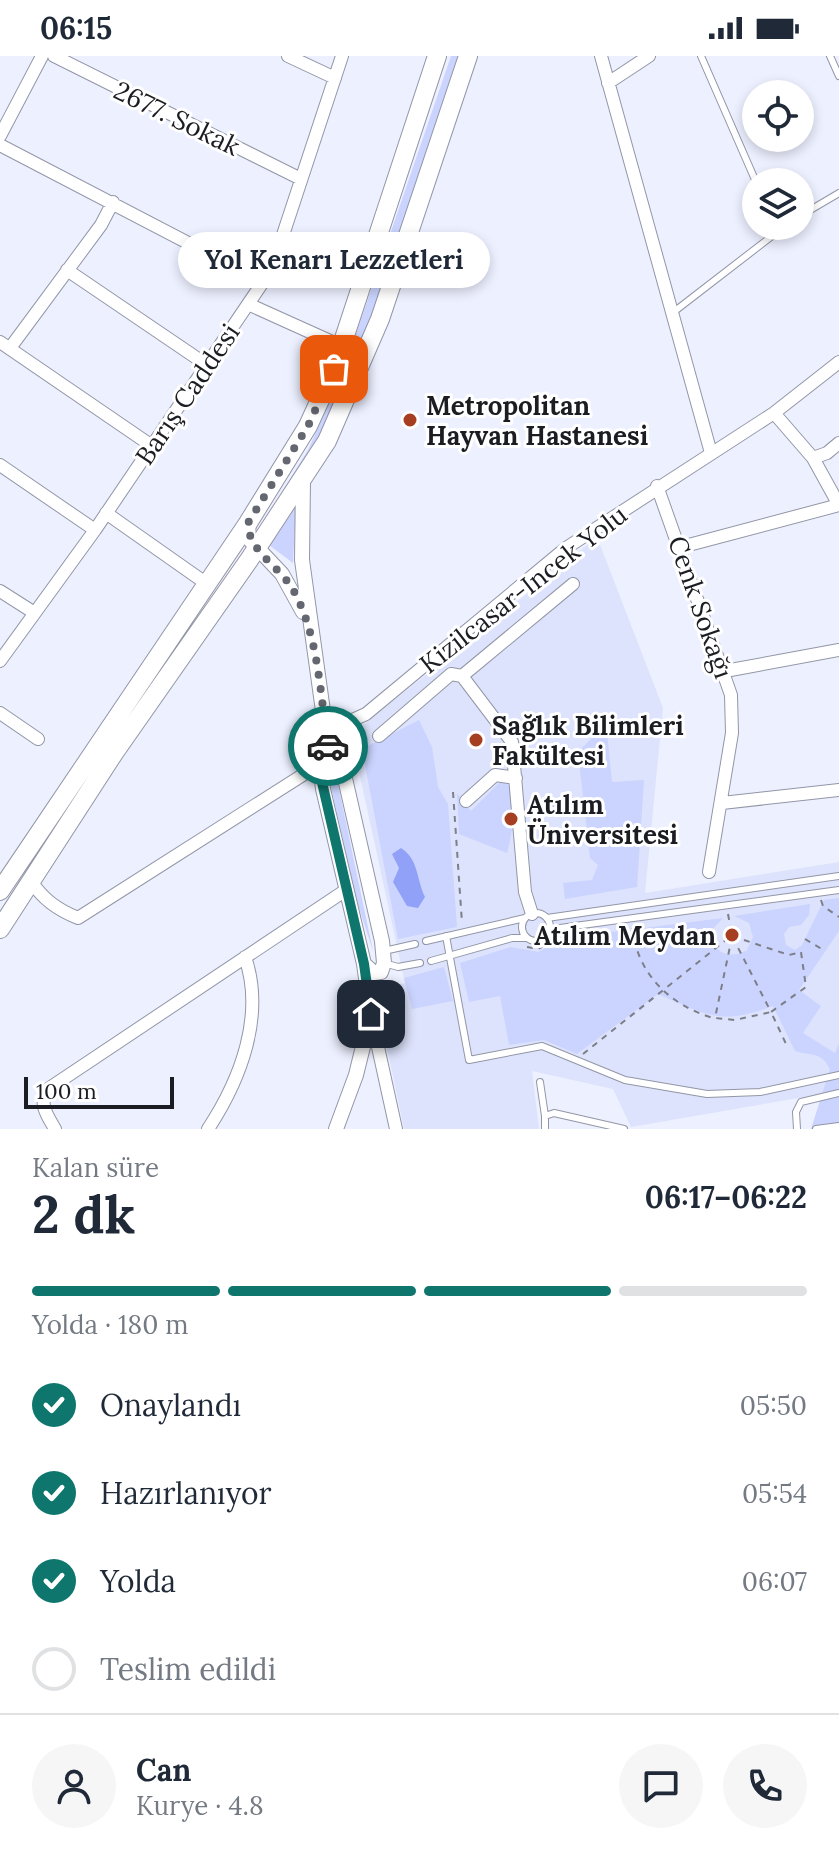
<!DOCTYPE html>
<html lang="tr">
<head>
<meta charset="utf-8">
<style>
  body { margin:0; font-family:Lora,serif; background:#f6f6f7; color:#1f2937; height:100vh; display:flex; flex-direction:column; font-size:30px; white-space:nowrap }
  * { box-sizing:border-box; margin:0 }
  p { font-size:26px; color:#747a83 }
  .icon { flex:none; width:44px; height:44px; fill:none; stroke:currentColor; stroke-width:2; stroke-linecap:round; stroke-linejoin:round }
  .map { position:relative; height:1073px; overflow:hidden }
  .sheet { display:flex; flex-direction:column; background:#fff; flex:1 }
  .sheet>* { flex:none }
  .fabs { position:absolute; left:742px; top:24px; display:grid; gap:16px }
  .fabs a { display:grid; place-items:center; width:72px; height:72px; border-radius:50%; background:#fff; box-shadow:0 4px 12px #0003; font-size:40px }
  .scale { position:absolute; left:24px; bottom:20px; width:150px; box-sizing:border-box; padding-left:8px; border:4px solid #1c1d23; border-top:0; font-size:22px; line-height:28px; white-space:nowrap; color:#1c1d23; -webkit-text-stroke:6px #fff; paint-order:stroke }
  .pin { position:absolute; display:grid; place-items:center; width:68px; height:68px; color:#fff; margin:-34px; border-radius:16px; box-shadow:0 4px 12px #0006 }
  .courier { position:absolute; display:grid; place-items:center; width:80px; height:80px; margin:-40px; border:6px solid #0f766e; border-radius:50%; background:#fff; color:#222; box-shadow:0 2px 10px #0007 }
  .bubble { position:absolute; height:56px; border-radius:28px; background:#fff; box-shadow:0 4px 12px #0003; font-size:26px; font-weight:800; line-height:56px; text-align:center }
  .summary em { font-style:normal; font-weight:800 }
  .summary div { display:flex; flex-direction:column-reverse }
  .summary { display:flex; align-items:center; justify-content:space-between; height:136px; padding:0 32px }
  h1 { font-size:52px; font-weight:800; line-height:60px }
  .bar { display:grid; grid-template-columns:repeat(4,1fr); gap:12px 8px; align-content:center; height:96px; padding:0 32px }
  .bar i { height:10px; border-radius:6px; background:#e0e1e3 }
  .bar .active { background:#0f766e }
  .bar p { grid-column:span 4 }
  .line { display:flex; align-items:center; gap:20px; padding:0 32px; border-top:2px solid #e0e1e3 }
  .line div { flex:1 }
  .round { display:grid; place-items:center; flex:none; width:84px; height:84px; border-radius:42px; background:#f6f6f7 }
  ol { padding:0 32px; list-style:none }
  li { display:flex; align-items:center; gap:24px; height:88px }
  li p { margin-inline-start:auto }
  li .icon { padding:8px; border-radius:50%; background:#0f766e; color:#fff; stroke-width:4 }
  li:last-child { color:#747a83 }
  li i { width:44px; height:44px; border:4px solid #e0e1e3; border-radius:50% }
  .status { display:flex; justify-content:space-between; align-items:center; height:56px; padding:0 40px; background:#fff; direction:ltr }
  .status svg { height:22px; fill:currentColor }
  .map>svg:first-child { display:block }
</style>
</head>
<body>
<div class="status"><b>06:15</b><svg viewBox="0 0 49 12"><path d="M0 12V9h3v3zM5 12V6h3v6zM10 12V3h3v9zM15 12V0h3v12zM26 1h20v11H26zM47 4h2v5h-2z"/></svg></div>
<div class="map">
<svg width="839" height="1073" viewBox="0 0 839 1073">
  <rect width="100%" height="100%" fill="#edf0ff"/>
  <path fill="#dde3fc" d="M 597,481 L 663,652 L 645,837 L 839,806 L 839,1035 L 631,1071 L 613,1033 L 532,1015 L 539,1073 L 404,1073 L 375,934 L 405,927 L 351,679 Z"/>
  <path fill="#cad4fe" d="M 451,0 L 458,0 L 371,262 L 324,374 L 271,454 L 308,394 L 342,319 Z
    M 296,448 L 293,507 L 269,489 Z
    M 419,664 L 432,691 L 438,731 L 448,748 L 457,871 L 398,883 L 362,693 Z
    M 607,675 L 612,726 L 644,724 L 637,831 L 565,843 L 563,827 L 592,824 L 598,809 L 590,802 L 578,696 L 597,677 Z
    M 330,707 L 334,709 L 373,895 L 357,846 L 327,713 Z
    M 504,722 C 520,742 513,774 507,797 L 459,778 L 457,737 L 471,755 Z
    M 839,842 L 839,875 L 799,934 L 821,950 L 803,977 L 835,997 L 839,987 L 839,1073 L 811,1073 L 830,1013 C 821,995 810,1000 795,995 L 773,950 C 720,970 707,959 658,938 L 577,998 L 544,984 L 509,989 L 500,940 L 469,946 L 460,907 L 511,891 L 538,896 L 564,882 L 723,862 L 713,873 C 709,895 728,905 747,894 L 753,881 L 749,867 L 734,860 L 810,848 L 809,859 L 801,869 L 789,871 L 784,878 L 786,889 L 795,894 L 802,889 L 824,844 Z
    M 444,911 L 453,945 L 412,953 L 404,922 Z"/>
  <path fill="#90a1f7" d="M 573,746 L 574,757 L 548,760 L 547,749 Z
    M 401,792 C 419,804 416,822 425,841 L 418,852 L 407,850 L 393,826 L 399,812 L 392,798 Z"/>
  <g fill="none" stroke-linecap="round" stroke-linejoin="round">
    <defs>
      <path id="service" d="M 701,0 L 756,126
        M 830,0 L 839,20
        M 800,160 L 839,137
        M 671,258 L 785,170
        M522 871a14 14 0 1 1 28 0a14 14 0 1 1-28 0Z
        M 547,862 L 839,820
        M 549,878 L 560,872 L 839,834
        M 446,880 L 469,1004 L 542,990 L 625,1024 L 707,1038 L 760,1036 L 839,1019
        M 426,885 L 525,862
        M 384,895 L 415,888
        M 431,905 L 512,882 L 527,882
        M 384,907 L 398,911 L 420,907
        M 540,1026 L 545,1060
        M 545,1073 L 545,1060 L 554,1057 L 624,1073
        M 797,1073 L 796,1056 L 801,1046 L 839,1037
        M 816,1073 L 839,1070"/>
      <path id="minor" d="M 54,0 L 301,123
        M 288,0 L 335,22
        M 601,0 L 711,397
        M 608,27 L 649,0
        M 0,80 L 42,0
        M 0,89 L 263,226
        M 67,214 L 207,309
        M 248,248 L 341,290
        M 0,286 L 152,390
        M 10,292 L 101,169 L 113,146
        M 813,402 L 827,397 L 839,387
        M 0,409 L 95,474
        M 657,430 L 731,639 L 732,677 L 709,816
        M 106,457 L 207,528
        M 681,491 L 839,449 L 813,402 L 774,357
        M 0,535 L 33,556
        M 0,605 L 95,474 L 263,226 L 280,188 L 342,0
        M 725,615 L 839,594
        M 462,620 L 573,528
        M 0,657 L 38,683
        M 326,676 L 366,658 L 566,492 L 774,357 L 839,306
        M 379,680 L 451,618 L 462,620 L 512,686 L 525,836 L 532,858
        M 466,745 L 495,719 L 516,722
        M 722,747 L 839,734
        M 30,824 C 43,843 56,853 78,862 L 320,708
        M 371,959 L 396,1073
        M 55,1073 C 47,1059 38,1048 48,1033 L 346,834
        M 208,1073 C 241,1023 265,959 245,901"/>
      <path id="tertiary" d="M 303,425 L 302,504 L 328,691
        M 248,467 L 249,483 L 282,518 L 303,556
        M 328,691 L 337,700 L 344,718 L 382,885 L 384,907 L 381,916 L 374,917 L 364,908 L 323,733 L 320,708 Z
        M 336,1073 L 356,1019 L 371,958 L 364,908"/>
      <path id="primary" d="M 0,835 L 248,467 L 308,370 L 334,313 L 437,0
        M 0,873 L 114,697 L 249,504 L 327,385 L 380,263 L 468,0"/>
    </defs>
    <use href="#service" stroke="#9296a6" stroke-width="8"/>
    <use href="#minor" stroke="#9296a6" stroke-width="14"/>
    <use href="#tertiary" stroke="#9296a6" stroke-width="16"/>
    <use href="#primary" stroke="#9296a6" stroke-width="20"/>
    <path stroke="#7c7e88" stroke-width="2" stroke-dasharray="6 6" stroke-linecap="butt" d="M 453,736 L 462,867
      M 821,844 L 823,850 L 839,861
      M 728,858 L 732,880 L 771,956 L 806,931 L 801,896 L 789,899 L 732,880
      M 632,872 C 638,919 670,949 713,962
      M 732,881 L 715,962 L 735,964 L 771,956 L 787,990
      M 805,883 L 825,895
      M 527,891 L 538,893 L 551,886
      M 583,998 L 731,880"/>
    <use href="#service" stroke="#fff" stroke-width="6"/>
    <use href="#minor" stroke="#fff" stroke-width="12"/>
    <use href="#tertiary" stroke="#fff" stroke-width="14"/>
    <use href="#primary" stroke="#fff" stroke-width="18"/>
  </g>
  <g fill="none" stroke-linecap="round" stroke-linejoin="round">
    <path stroke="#656770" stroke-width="8" stroke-dasharray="0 14.4" d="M 328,690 C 320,639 319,578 292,532 C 278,509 248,495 248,467 L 308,370 L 334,313"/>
    <path stroke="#0f766e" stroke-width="10" d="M 328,690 L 321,702 L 321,722 L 364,908 L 371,958"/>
  </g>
  <g fill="#a63e22" stroke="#fff" stroke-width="3">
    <circle cx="410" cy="364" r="8"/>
    <circle cx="476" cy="684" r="8"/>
    <circle cx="511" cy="763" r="8"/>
    <circle cx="732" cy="879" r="8"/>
  </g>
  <g text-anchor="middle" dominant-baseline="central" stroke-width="6" stroke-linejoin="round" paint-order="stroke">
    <g font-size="26" fill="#1c1d23" stroke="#fff">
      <text transform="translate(177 62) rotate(26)">2677. Sokak</text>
      <text transform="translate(187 338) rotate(-56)">Barış Caddesi</text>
      <text transform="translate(523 533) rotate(-38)">Kizilcasar-Incek Yolu</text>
      <text transform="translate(701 551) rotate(71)">Cenk Sokağı</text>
    </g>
    <g font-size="26" font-weight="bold" fill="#1c1d23" stroke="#fff" text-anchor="start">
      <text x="426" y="349">Metropolitan<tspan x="426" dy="30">Hayvan Hastanesi</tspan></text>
      <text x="492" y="669">Sağlık Bilimleri<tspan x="492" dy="30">Fakültesi</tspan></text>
      <text x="527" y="748">Atılım<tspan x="527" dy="30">Üniversitesi</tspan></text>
      <text x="716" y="879" text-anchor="end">Atılım Meydan</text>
    </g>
  </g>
</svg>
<div class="fabs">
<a><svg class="icon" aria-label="locate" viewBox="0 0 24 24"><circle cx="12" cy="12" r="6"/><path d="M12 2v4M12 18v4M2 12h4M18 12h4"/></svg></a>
<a><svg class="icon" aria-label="layers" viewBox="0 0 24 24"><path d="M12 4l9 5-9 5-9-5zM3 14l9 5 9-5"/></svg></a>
</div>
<div class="scale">100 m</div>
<div class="pin" style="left:334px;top:313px;background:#ea580c"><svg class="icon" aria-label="bag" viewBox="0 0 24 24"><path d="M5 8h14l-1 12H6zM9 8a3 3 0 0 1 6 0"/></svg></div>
<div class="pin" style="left:371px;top:958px;background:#1f2937"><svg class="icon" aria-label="home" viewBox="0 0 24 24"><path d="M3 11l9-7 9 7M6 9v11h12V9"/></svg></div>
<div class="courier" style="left:328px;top:690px"><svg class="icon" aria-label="car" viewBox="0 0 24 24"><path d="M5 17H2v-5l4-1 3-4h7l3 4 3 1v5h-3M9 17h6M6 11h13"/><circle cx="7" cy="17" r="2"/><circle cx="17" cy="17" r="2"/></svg></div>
<div class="bubble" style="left:178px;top:176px;width:312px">Yol Kenarı Lezzetleri</div>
</div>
<section class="sheet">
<div class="summary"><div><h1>2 dk</h1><p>Kalan süre</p></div><em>06:17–06:22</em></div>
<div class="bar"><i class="active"></i><i class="active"></i><i class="active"></i><i></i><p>Yolda · 180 m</p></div>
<ol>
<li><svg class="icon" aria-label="check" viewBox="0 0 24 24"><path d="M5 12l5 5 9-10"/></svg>Onaylandı<p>05:50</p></li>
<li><svg class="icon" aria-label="check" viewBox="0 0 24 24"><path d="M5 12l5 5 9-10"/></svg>Hazırlanıyor<p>05:54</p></li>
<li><svg class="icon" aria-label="check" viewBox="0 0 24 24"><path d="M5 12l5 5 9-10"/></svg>Yolda<p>06:07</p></li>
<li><i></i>Teslim edildi</li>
</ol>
<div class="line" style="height:144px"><a class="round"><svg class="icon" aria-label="person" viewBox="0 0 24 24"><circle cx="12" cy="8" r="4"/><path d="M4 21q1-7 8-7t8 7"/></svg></a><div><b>Can</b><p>Kurye · 4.8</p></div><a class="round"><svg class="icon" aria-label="chat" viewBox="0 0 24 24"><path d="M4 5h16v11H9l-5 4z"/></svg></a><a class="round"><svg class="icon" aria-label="phone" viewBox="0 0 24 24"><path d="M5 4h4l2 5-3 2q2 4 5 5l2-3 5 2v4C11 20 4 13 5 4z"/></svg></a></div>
</section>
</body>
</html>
